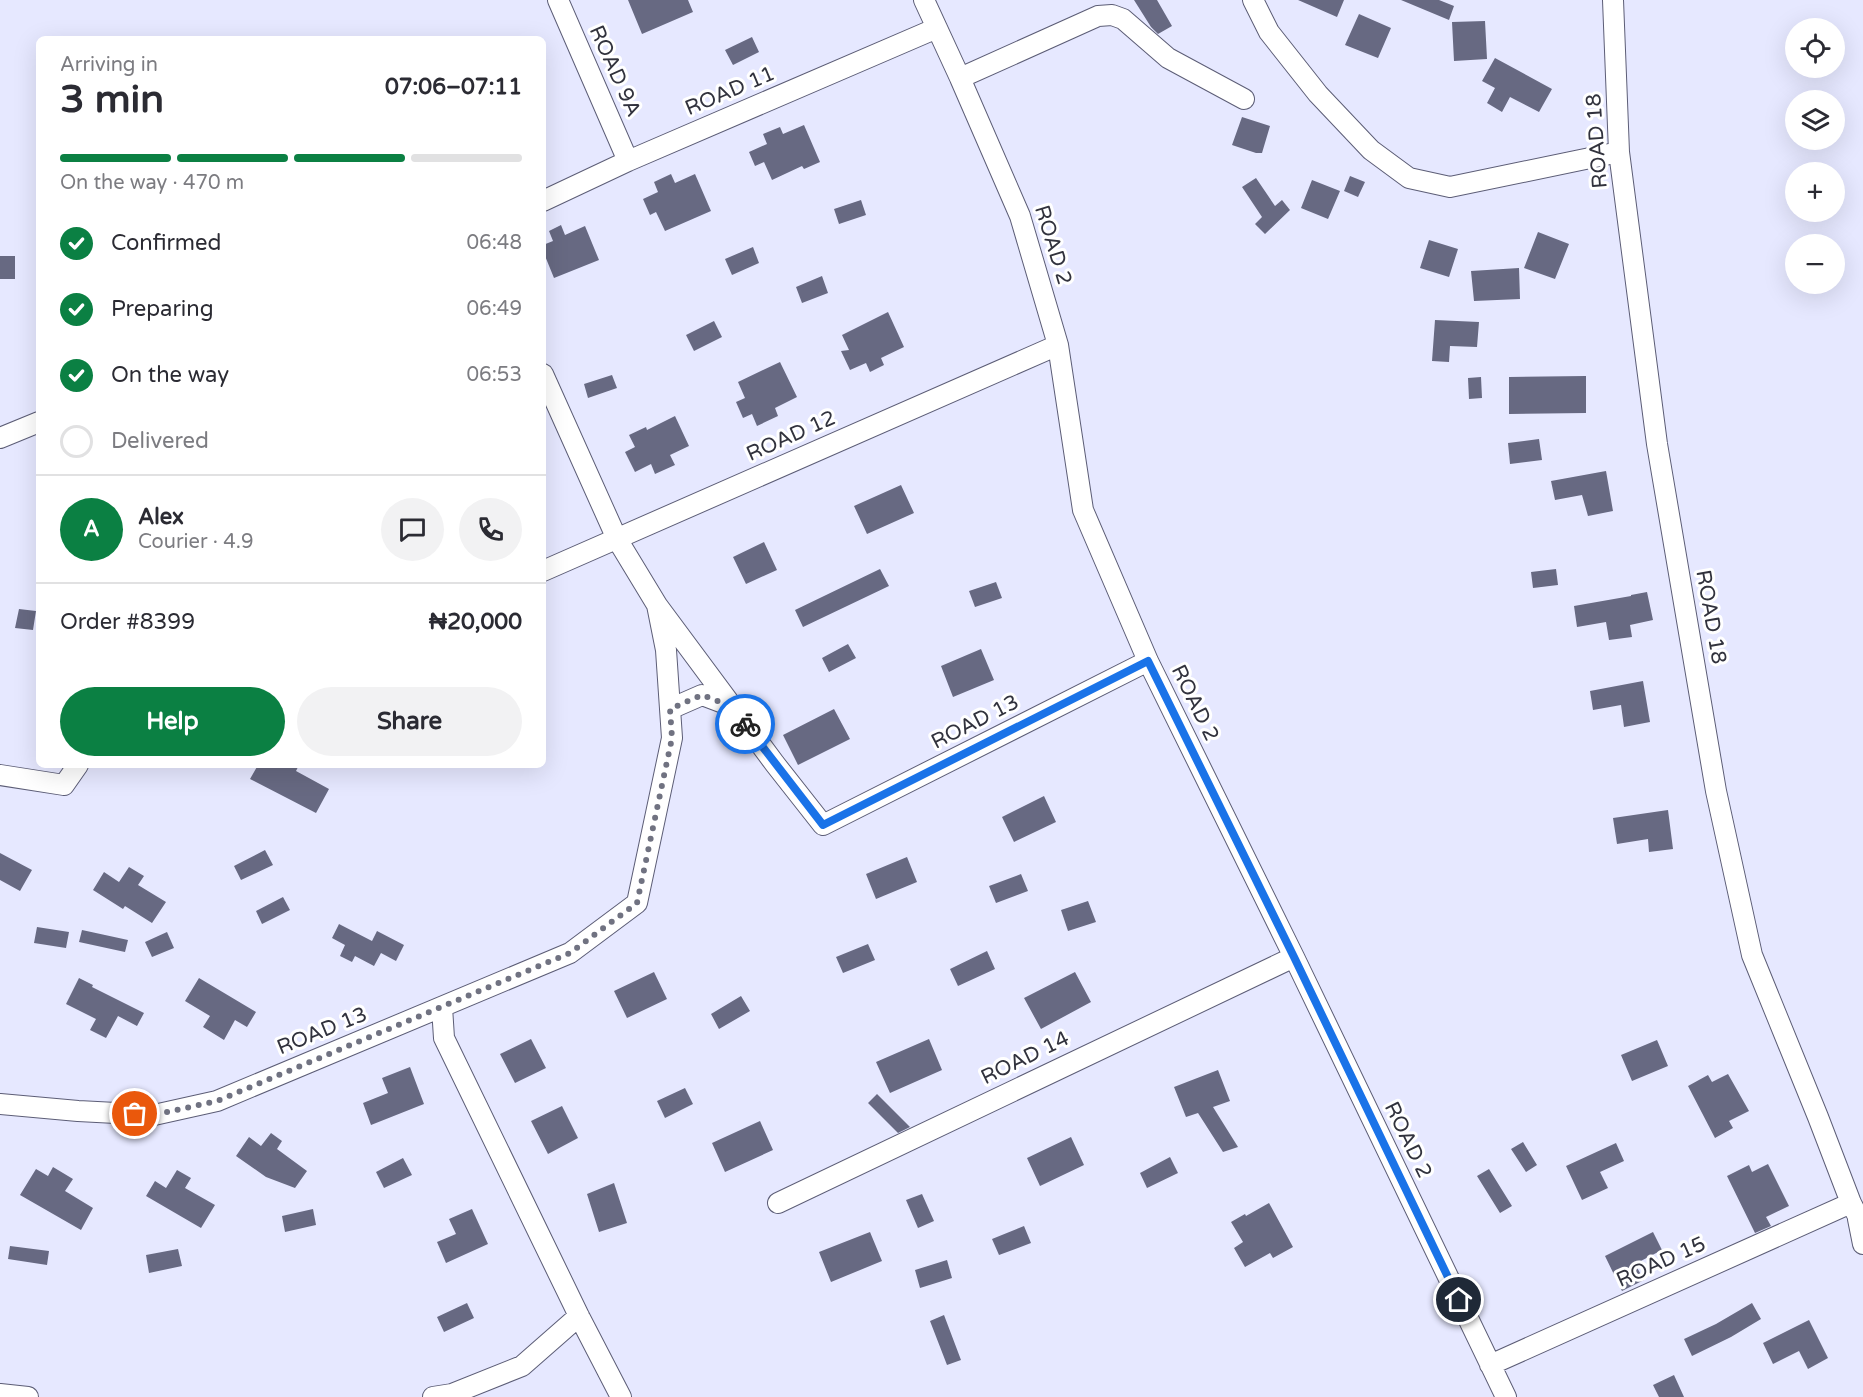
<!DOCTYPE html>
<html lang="en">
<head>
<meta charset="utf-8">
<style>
  body { margin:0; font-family:"Varela Round",sans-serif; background:#f2f2f3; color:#2b2b33; height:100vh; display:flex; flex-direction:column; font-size:22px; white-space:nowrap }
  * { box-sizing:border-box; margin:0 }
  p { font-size:20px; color:#7c7c81 }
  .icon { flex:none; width:33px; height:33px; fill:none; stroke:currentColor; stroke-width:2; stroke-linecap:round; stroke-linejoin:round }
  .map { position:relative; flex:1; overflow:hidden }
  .panel { position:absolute; left:36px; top:36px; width:510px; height:732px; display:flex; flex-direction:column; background:#fff; border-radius:9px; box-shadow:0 6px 24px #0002 }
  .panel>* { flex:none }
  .controls { position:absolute; left:1785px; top:18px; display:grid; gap:12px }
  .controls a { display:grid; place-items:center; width:60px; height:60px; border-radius:50%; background:#fff; box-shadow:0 6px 24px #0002; font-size:30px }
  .pin { position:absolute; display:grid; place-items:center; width:51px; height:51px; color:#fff; margin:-26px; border:3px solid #fff; border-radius:50%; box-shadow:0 2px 6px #0007 }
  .courier { position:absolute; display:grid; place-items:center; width:60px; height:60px; margin:-30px; border:4px solid #1a73e8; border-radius:50%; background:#fff; color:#222; box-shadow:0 2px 8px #0007 }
  .head em { font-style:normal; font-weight:700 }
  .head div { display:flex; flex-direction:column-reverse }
  .head { display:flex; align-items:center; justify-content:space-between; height:102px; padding:0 24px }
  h1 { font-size:39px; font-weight:700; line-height:45px }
  .bar { display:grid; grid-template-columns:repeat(4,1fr); gap:9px 6px; align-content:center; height:72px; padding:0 24px }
  .bar i { height:8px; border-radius:4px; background:#e1e1e2 }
  .bar .selected { background:#0b8043 }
  .bar p { grid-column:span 4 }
  .line { display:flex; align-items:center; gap:15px; padding:0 24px; border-top:2px solid #e1e1e2 }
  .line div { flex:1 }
  .round { display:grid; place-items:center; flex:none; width:63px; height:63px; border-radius:32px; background:#f2f2f3 }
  ol { padding:0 24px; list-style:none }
  li { display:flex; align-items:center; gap:18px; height:66px }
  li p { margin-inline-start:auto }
  li .icon { padding:6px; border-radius:50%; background:#0b8043; color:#fff; stroke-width:4 }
  li:last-child { color:#7c7c81 }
  li i { width:33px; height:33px; border:3px solid #e1e1e2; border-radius:50% }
  .action { display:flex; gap:12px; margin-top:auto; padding:12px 24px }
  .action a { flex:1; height:69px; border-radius:36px; background:#0b8043; color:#fff; font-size:24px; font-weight:700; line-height:69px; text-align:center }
  .action a+a { background:#f2f2f3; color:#2b2b33 }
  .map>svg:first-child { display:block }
</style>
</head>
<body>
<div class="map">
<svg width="1863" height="1397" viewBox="0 0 1863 1397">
  <rect width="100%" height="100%" fill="#e6e8ff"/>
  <path fill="#676982" d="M 628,0 L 688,0 L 693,12 L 642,34 Z
    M 1134,0 L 1157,0 L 1172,26 L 1158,34 L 1151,27 Z
    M 1298,0 L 1344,0 L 1337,17 Z
    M 1401,0 L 1439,0 L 1454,6 L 1449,20 Z
    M 1359,14 L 1391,28 L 1378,58 L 1345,45 Z
    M 1485,21 L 1487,59 L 1454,61 L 1452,22 Z
    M 752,37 L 759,52 L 733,65 L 725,50 Z
    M 1495,58 L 1552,89 L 1539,112 L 1510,97 L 1502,112 L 1487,103 L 1495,88 L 1482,81 Z
    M 1242,117 L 1270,126 L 1262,153 L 1256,153 L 1232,145 Z
    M 804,125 L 820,162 L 804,169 L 802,166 L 772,180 L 764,162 L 755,166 L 749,152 L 767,144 L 763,134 L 780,127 L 783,134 Z
    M 671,174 L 675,183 L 695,174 L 711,211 L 665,231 L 656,212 L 650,215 L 643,199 L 658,192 L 654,182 Z
    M 1350,176 L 1365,182 L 1358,197 L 1344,191 Z
    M 1256,178 L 1275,206 L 1282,200 L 1290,210 L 1265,234 L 1255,224 L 1262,217 L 1242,187 Z
    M 1312,180 L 1340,191 L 1328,219 L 1301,208 Z
    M 861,200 L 866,215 L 839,224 L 834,209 Z
    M 561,225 L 565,235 L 585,226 L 599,260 L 554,278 L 543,251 L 543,245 L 553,241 L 549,231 Z
    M 1538,232 L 1569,244 L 1555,279 L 1524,268 Z
    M 1429,240 L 1458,249 L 1449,277 L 1420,268 Z
    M 753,247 L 759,263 L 732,275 L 725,259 Z
    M 0,256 L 15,256 L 15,279 L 0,279 Z
    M 1519,268 L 1520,299 L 1474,301 L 1471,271 Z
    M 822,276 L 828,293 L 802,303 L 796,287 Z
    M 888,312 L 904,347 L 881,358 L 884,365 L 870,372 L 866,363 L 850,370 L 841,351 L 849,350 L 842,335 Z
    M 1435,320 L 1479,322 L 1477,347 L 1450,346 L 1449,362 L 1432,361 Z
    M 714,321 L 722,337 L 694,351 L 686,335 Z
    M 780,362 L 797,397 L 775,408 L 778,416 L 757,426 L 752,414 L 743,418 L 736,402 L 745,398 L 738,382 Z
    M 612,375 L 617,388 L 588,398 L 584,384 Z
    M 1586,376 L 1586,413 L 1509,414 L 1509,377 Z
    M 1481,377 L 1482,398 L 1469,399 L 1468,378 Z
    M 675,416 L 689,446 L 670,455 L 675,465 L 655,474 L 651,464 L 635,472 L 625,452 L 635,447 L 629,435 L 646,427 L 647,430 Z
    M 1539,439 L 1542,460 L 1510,464 L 1508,443 Z
    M 1606,471 L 1613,511 L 1588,516 L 1582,495 L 1555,500 L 1551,481 Z
    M 901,485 L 914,513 L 867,534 L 854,506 Z
    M 764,542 L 777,570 L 746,584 L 733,557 Z
    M 880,569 L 889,586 L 803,627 L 795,610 Z
    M 1556,569 L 1558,585 L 1533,588 L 1531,572 Z
    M 996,582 L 1002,598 L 975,607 L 969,591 Z
    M 1647,592 L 1653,620 L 1630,625 L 1632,637 L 1609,640 L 1606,622 L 1577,627 L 1574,606 L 1631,596 L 1631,595 Z
    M 19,609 L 36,611 L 33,630 L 15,628 Z
    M 848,644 L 856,658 L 829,672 L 822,658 Z
    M 981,649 L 994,680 L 953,697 L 941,666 Z
    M 1643,681 L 1650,722 L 1624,727 L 1621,705 L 1593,710 L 1590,691 Z
    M 834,709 L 850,739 L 798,765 L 783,735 Z
    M 258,765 L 299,765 L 296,771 L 329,789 L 316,813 L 250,779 Z
    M 1044,796 L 1056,822 L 1014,842 L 1002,817 Z
    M 1668,810 L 1673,849 L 1649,852 L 1648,839 L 1617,844 L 1613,818 Z
    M 265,850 L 273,865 L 241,880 L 234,866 Z
    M 0,853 L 32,870 L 20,891 L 0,880 Z
    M 907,857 L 917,882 L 876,899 L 866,874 Z
    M 129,867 L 144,876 L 138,885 L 166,902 L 152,923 L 125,906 L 123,909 L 93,890 L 104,872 L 119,882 Z
    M 1021,874 L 1028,891 L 996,903 L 989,886 Z
    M 283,897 L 290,910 L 262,924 L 256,911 Z
    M 1088,901 L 1096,922 L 1068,931 L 1061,910 Z
    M 339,924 L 372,941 L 377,931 L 404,945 L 396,961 L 381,953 L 374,966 L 355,956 L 352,962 L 340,956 L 345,945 L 332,938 Z
    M 37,927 L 69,932 L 66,948 L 34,943 Z
    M 82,930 L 128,940 L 125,952 L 79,942 Z
    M 167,932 L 174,948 L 152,957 L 145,942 Z
    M 868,944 L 875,960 L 843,973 L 836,957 Z
    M 987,951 L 995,969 L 958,986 L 950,969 Z
    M 654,972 L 667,999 L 627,1018 L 614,991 Z
    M 1075,972 L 1091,1002 L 1041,1029 L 1024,998 Z
    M 79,978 L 93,985 L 92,987 L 144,1013 L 137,1026 L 118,1016 L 106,1038 L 90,1030 L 96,1019 L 66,1004 Z
    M 199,978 L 256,1012 L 247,1027 L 235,1020 L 224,1040 L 203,1027 L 210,1016 L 185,1001 Z
    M 741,996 L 750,1011 L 719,1029 L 711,1014 Z
    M 531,1039 L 546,1068 L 515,1083 L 500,1054 Z
    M 929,1039 L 942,1070 L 890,1093 L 876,1062 Z
    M 1657,1040 L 1668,1066 L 1632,1081 L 1621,1055 Z
    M 410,1067 L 424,1104 L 371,1125 L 363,1103 L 388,1093 L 382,1078 Z
    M 1218,1070 L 1230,1101 L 1213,1107 L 1238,1147 L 1223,1152 L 1198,1113 L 1186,1117 L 1174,1087 Z
    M 1728,1074 L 1749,1111 L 1729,1121 L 1733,1128 L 1715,1138 L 1688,1086 L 1708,1075 L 1712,1082 Z
    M 685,1088 L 693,1104 L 665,1118 L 657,1101 Z
    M 877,1094 L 910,1127 L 898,1133 L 868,1103 Z
    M 562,1106 L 578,1138 L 548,1154 L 531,1121 Z
    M 760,1121 L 773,1150 L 725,1172 L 712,1143 Z
    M 271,1133 L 282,1141 L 277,1149 L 307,1171 L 295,1188 L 266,1177 L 236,1156 L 249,1137 L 261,1146 Z
    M 1071,1137 L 1084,1165 L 1040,1186 L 1027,1158 Z
    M 1523,1142 L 1537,1165 L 1526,1172 L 1511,1149 Z
    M 1616,1143 L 1624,1161 L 1600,1172 L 1608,1188 L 1582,1200 L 1566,1166 Z
    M 1170,1157 L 1178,1173 L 1147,1188 L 1140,1173 Z
    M 403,1158 L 412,1175 L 384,1188 L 376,1172 Z
    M 1768,1164 L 1789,1206 L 1766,1217 L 1771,1226 L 1755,1233 L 1727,1176 L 1749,1165 L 1752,1172 Z
    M 53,1167 L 73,1179 L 65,1191 L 93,1208 L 81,1230 L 20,1195 L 36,1169 L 48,1176 Z
    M 1489,1169 L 1512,1206 L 1500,1213 L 1477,1176 Z
    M 177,1170 L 191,1178 L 185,1188 L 215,1205 L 201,1228 L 146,1196 L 155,1181 L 166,1188 Z
    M 614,1183 L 627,1223 L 599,1232 L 587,1194 Z
    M 922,1194 L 934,1221 L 918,1228 L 906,1200 Z
    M 1269,1203 L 1293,1247 L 1273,1258 L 1270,1253 L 1245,1267 L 1234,1248 L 1243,1242 L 1231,1222 L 1245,1214 L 1246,1216 Z
    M 313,1209 L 316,1225 L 285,1232 L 282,1216 Z
    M 472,1209 L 488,1244 L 446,1263 L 437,1242 L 456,1234 L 449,1219 Z
    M 1024,1226 L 1031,1243 L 999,1255 L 992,1239 Z
    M 870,1232 L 882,1261 L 831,1282 L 819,1252 Z
    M 1653,1232 L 1662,1250 L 1635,1264 L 1644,1280 L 1622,1291 L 1605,1256 Z
    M 10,1246 L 49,1251 L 47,1265 L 8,1259 Z
    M 178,1249 L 182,1266 L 149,1273 L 146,1255 Z
    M 947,1260 L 952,1278 L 920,1288 L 915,1270 Z
    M 467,1303 L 474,1318 L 444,1332 L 437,1317 Z
    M 1752,1303 L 1761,1319 L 1731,1337 L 1692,1356 L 1684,1339 L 1716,1324 Z
    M 944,1315 L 961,1360 L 947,1365 L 930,1321 Z
    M 1809,1320 L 1828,1358 L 1808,1369 L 1799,1351 L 1773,1364 L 1763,1343 Z
    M 1674,1375 L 1684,1397 L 1659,1397 L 1653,1385 Z"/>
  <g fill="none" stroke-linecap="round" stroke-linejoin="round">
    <defs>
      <path id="minor" d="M 558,0 L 628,161
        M 924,0 L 960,78 L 1020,216 L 1058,345 L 1083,510 L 1148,661 L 1294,957 L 1506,1397
        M 1253,0 L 1269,32 L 1318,94 L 1371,150 L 1409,178 L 1450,187 L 1619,152
        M 1613,0 L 1619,152 L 1657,444 L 1716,791 L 1752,955 L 1818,1117 L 1851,1203 L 1863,1226
        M 960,78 L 1098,16 L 1112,15 L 1123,19 L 1168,58 L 1244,99
        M 543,201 L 628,161 L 937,28
        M 543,374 L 617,539 L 657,605 L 775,764 L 823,825 L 1148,661
        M 0,438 L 39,422
        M 543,571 L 1058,345
        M 670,709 L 702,695 L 731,706
        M 0,775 L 64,785 L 78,765
        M 442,1007 L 444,1038 L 579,1316 L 621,1397
        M 0,1104 L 78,1111 L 154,1115 L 217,1101 L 570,953 L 637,903 L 672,738 L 666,650 L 657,605
        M 778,1203 L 1294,957
        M 1858,1219 L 1863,1244
        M 1490,1365 L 1851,1203
        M 0,1394 L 28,1397
        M 433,1397 L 452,1394 L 522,1366 L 579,1316"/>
    </defs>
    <use href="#minor" stroke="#5c5d76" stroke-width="22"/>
    <use href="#minor" stroke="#fff" stroke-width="20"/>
  </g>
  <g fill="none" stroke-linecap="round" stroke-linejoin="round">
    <path stroke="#707281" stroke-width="6" stroke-dasharray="0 10.8" d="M 135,1114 L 154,1115 L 217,1101 L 570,953 L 637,903 L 672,738 L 670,709 L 702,695 L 731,706 L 745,724"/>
    <path stroke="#1a73e8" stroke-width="8" d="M 745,724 L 823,825 L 1148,661 L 1294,957 L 1459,1300"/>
  </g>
  <g text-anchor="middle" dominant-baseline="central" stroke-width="6" stroke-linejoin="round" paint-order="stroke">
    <g font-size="21" fill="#31323d" stroke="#fff">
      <text transform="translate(615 71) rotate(66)">ROAD 9A</text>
      <text transform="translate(730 91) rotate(-23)">ROAD 11</text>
      <text transform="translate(1597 141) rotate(-94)">ROAD 18</text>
      <text transform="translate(1053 245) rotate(73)">ROAD 2</text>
      <text transform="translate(791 436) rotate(-24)">ROAD 12</text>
      <text transform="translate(1711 617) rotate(80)">ROAD 18</text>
      <text transform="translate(1195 703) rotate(64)">ROAD 2</text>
      <text transform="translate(975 722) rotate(-27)">ROAD 13</text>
      <text transform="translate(322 1031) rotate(-22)">ROAD 13</text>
      <text transform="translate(1025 1058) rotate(-26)">ROAD 14</text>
      <text transform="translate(1408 1140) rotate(64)">ROAD 2</text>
      <text transform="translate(1661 1262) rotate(-24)">ROAD 15</text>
    </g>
  </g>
</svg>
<div class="controls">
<a><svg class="icon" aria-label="locate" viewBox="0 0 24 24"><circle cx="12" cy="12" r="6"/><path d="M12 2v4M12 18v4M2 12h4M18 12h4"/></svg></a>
<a><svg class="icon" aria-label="layers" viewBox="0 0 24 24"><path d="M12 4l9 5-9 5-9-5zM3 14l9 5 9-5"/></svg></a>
<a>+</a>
<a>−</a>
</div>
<div class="pin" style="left:135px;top:1114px;background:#ea580c"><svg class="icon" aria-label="bag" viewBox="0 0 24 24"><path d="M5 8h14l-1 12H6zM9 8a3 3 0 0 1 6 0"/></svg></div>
<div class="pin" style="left:1459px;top:1300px;background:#1f2937"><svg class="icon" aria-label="home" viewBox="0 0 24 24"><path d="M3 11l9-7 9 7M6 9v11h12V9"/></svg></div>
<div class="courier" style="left:745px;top:724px"><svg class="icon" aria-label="bike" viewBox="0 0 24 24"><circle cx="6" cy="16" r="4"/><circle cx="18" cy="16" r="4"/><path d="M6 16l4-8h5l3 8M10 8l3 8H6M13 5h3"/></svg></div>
<section class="panel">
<div class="head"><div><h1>3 min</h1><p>Arriving in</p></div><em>07:06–07:11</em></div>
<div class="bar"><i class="selected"></i><i class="selected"></i><i class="selected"></i><i></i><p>On the way · 470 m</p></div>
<ol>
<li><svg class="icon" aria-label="check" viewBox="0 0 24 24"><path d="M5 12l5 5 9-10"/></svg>Confirmed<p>06:48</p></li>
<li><svg class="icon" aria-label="check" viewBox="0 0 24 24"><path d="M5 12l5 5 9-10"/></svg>Preparing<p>06:49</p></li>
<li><svg class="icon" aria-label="check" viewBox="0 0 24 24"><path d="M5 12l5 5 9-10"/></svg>On the way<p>06:53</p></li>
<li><i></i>Delivered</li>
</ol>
<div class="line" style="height:108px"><b class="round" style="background:#0b8043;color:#fff">A</b><div><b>Alex</b><p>Courier · 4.9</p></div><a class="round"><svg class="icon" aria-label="chat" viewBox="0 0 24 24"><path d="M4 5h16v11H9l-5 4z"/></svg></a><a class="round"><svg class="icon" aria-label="phone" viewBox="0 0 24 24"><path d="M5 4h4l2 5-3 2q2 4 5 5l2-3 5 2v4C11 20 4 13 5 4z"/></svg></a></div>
<div class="line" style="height:78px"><div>Order #8399</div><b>₦20,000</b></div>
<div class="action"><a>Help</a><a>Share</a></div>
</section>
</div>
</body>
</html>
